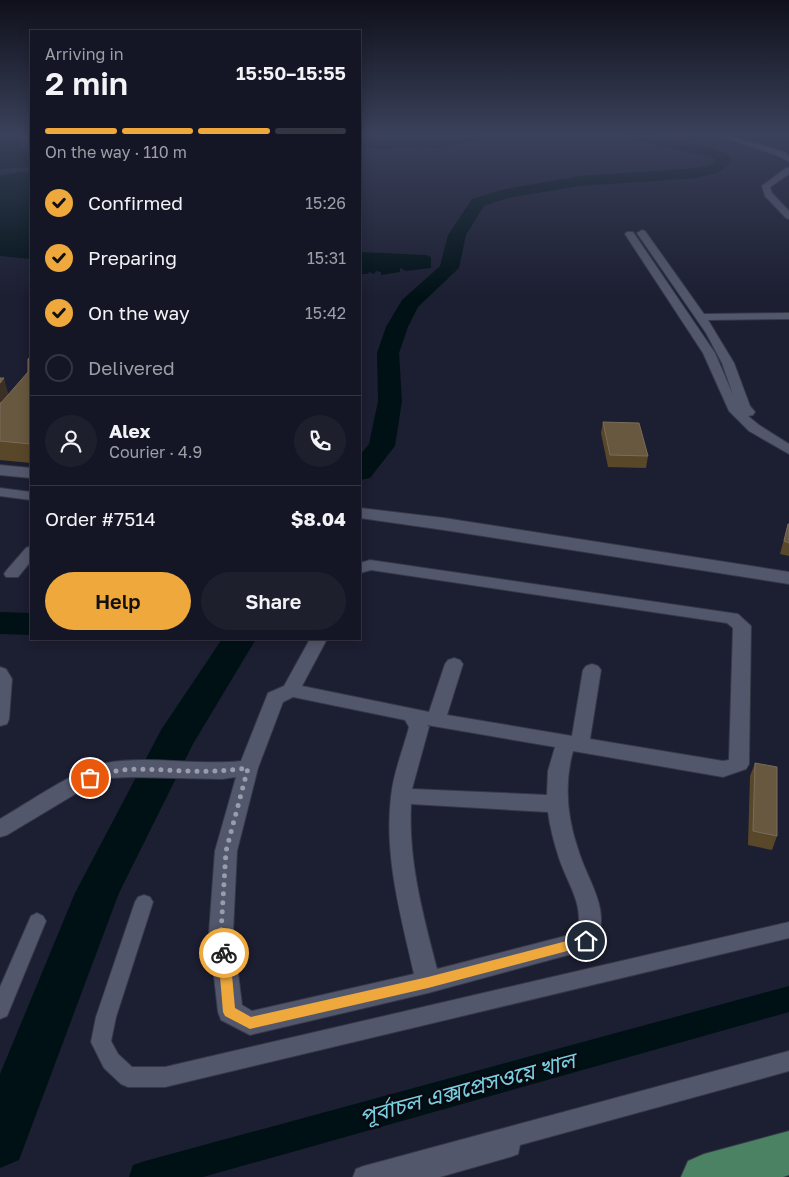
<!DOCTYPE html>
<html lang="en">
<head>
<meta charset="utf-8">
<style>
  body { margin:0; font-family:"Golos Text","Noto Sans Bengali",sans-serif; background:#1e1f2d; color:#f1f3f6; height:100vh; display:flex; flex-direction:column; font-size:19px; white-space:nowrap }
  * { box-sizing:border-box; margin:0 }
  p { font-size:16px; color:#9d9fa7 }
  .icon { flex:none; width:28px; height:28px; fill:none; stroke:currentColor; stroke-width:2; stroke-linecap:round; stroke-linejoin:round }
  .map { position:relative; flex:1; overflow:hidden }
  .panel { position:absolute; left:30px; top:30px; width:331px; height:610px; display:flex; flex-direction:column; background:#151625; border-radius:0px; box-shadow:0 2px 12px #0003,0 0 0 1px #343542 }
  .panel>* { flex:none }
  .pin { position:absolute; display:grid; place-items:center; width:42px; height:42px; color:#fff; margin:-21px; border:2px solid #fff; border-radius:50%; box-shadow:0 1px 5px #0007 }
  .courier { position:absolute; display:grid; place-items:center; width:50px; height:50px; margin:-25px; border:4px solid #eea83c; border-radius:50%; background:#fff; color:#222; box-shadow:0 1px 6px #0007 }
  .summary em { font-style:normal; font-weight:600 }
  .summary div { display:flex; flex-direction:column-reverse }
  .summary { display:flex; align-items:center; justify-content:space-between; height:85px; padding:0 15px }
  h1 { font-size:32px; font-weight:600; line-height:38px }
  .bar { display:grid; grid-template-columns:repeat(4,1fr); gap:8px 5px; align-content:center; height:60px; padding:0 15px }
  .bar i { height:6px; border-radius:4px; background:#343542 }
  .bar .current { background:#eea83c }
  .bar p { grid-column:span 4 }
  .line { display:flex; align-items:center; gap:12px; padding:0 15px; border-top:1px solid #343542 }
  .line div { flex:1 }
  .round { display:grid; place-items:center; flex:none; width:52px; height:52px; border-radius:26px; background:#1e1f2d }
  ol { padding:0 15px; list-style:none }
  li { display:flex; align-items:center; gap:15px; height:55px }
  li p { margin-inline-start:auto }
  li .icon { padding:5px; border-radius:50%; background:#eea83c; color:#111; stroke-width:4 }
  li:last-child { color:#9d9fa7 }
  li i { width:28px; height:28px; border:2px solid #343542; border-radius:50% }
  .action { display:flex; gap:10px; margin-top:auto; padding:10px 15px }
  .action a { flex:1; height:58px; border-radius:30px; background:#eea83c; color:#111; font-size:20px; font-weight:600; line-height:58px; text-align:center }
  .action a+a { background:#1e1f2d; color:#f1f3f6 }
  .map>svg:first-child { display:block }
</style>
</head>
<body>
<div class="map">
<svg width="789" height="1177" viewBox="0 0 789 1177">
  <rect width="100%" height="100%" fill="#1c1e31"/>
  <path fill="#001115" d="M 360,133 L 465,133 L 476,135 L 478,140 L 434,149 L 421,147 L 381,149 L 360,147 Z
    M 0,138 C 17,137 31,150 31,167 L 0,169 Z
    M 20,172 L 31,173 L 31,259 L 0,256 L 0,175 Z
    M 360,252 L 426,255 L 431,257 L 431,268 L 406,271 L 400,268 L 400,272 L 381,275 L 381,272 L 376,271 L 374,274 L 369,272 L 368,274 L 360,274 Z"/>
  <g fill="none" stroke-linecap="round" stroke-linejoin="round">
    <path fill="#001115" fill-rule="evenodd" d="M 789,986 L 789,1012 L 203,1177 L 129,1177 L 133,1165 L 145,1161 Z"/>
    <path fill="#001115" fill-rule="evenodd" d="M 624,133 C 658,133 696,142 728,154 L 731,163 L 719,172 L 697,178 L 580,186 L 508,198 L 484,206 L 466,235 L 459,268 L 418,307 L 408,327 L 399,353 L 402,401 L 395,446 L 370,478 L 360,480 L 360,455 L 369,444 L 378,401 L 377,353 L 386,327 L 402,300 L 440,266 L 448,235 L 472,199 L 505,189 L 580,176 L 697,168 L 709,166 L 715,161 L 715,159 C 697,152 633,144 624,133 Z
      M 0,612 L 31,613 L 31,635 L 0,634 Z
      M 222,639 L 256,639 L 193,744 L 119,893 L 19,1160 L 0,1168 L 0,1074 L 75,893 L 161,730 Z"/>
    <defs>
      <path id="pedestrian" d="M 144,895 L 150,897 L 153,902 L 116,1017 L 111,1041 L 118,1054 L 132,1067 L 165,1067 L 789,922 L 789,938 L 165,1087 L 128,1087 L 121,1084 L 104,1068 L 91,1042 L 96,1017 L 135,902 L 138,897 Z
        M 37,913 L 43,916 L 46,921 L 7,1016 L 0,1019 L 0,987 L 31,916 Z
        M 789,1051 L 789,1071 L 520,1145 L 518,1154 L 510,1157 L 440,1177 L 353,1177 L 356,1169 L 364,1166 Z"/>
      <path id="minor" d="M 17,133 L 23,133 L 31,138 L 31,143 L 20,138 Z
        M 710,133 L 720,133 L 785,152 L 789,156 L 789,162 L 779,156 Z
        M 786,168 L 789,168 L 789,174 L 770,187 L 772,193 L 789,211 L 789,219 L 786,218 L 765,196 L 762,186 Z
        M 642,230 L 645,231 L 704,314 L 789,313 L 789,319 L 708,320 L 734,363 L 750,406 L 755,412 L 753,415 L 748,416 L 759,425 L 789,444 L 789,454 L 749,431 L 729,411 L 703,353 L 625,234 L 627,232 L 633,232 L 715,353 L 733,395 L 722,363 L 706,333 L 637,233 Z
        M 0,488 L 31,492 L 31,500 L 0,496 Z
        M 31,546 L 31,561 L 18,577 L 6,577 L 4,574 L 6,571 L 26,548 Z
        M 370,560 L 738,614 L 751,626 L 749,764 L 746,769 L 723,777 L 573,751 C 564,784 567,817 578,849 C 589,886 613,909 594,948 L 428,993 L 250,1035 L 221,1020 L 218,1012 L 209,932 L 215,851 L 236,777 L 222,779 L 132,777 L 109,778 L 82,790 L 7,835 L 0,837 L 0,819 C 28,803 76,769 106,763 C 147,755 197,766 241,761 L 266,698 L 268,693 L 284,686 L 310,639 L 327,639 L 302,686 L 429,712 L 445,664 L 448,660 L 454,658 L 460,660 L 463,664 L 447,715 L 572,736 L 583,670 L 586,666 L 592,664 L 598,666 L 601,670 L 590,739 L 723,761 L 729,760 L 733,628 L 727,623 L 371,570 L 360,573 L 360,563 ZM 293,697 L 405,720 L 409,727 C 403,750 393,774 391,797 C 384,857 401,916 414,974 L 252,1011 L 242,1005 L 233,932 L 237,851 L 258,768 L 283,702 ZM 427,725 L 555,747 L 548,771 L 547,795 L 412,789 L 429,727 ZM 411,804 L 548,812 C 550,827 554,843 559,858 C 567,883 585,905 577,933 L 437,969 C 423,915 408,861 411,804 Z
        M 0,667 L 6,669 L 12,679 L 9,719 L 7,724 L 0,726 Z"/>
      <path id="tertiary" d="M 0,465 L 31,468 L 31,478 L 0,475 Z
        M 360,508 L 444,518 L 789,572 L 789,584 L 444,530 L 360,518 Z"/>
      <path id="primary" d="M 789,1131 L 789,1175 L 783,1177 L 681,1177 L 688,1161 L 704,1154 Z"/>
    </defs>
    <use href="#pedestrian" stroke="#363847" stroke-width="2"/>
    <use href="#minor" stroke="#363847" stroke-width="2"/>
    <use href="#tertiary" stroke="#363847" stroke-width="2"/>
    <use href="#primary" stroke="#363847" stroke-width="2"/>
    <use href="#pedestrian" fill="#53576c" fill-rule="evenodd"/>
    <use href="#minor" fill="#53576c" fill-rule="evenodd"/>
    <use href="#tertiary" fill="#53576c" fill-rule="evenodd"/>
    <use href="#primary" fill="#4b8263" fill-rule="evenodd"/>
  </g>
  <path fill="#59472a" d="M 31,356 L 31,463 L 0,460 L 0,378 L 9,395 L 28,372 Z
    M 603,422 L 648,456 L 646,468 L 608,467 L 601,433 Z
    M 788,524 L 789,524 L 789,556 L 780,554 Z
    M 755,763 L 777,836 L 772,850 L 748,845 L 750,776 Z"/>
  <path fill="#3b3024" d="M 4,378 L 9,397 L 0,408 L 0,383 Z"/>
  <path fill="#67583f" stroke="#7a6d5a" d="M 31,356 L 31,416 L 30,417 L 31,417 L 31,444 L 0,441 L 0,403 L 1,403 L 28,372 L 28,359 Z
    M 0,378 L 4,378 L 0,383 Z
    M 603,422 L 639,423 L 648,456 L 610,455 Z
    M 788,524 L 789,524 L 789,543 L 784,541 Z
    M 755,763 L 777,767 L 777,836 L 753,831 Z"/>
  <linearGradient id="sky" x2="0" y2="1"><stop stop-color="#0f101b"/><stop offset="0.45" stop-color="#3a415a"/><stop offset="1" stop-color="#3a415a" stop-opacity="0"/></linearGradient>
  <rect width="789" height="298" fill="url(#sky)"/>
  <path fill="#eea83c" d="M 586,936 L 590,937 L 591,941 L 590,944 L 586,946 L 428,988 L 250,1029 L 225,1016 L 223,1012 L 218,953 L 220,950 L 224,948 L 228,950 L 230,953 L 235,1008 L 251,1017 L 428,977 Z"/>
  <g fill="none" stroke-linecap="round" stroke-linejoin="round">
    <path stroke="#999cab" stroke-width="5" stroke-dasharray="0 9" d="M 90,778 C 121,765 154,770 186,771 C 207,772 227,771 248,768 L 226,851 L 221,932 L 224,953"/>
  </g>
  <g text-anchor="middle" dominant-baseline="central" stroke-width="5" stroke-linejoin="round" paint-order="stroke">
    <g font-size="22" font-style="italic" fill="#7acfdf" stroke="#080911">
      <text transform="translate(467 1088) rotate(-15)">পূর্বাচল এক্সপ্রেসওয়ে খাল</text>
    </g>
  </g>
</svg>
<div class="pin" style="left:90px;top:778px;background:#ea580c"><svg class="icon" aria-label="bag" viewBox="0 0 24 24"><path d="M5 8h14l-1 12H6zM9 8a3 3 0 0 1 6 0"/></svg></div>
<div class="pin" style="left:586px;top:941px;background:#1f2937"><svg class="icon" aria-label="home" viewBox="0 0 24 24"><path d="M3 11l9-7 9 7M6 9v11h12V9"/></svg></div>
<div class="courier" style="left:224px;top:953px"><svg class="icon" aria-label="bike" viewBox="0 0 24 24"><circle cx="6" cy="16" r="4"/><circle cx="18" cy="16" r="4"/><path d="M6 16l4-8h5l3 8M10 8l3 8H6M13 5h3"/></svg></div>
<section class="panel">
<div class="summary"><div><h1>2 min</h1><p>Arriving in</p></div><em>15:50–15:55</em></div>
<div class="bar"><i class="current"></i><i class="current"></i><i class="current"></i><i></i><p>On the way · 110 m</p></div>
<ol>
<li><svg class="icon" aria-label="check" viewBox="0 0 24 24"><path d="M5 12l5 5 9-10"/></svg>Confirmed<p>15:26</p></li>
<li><svg class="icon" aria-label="check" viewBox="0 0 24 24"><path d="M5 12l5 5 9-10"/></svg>Preparing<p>15:31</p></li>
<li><svg class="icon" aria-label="check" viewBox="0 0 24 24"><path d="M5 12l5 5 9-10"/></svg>On the way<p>15:42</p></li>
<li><i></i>Delivered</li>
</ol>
<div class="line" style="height:90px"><a class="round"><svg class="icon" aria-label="person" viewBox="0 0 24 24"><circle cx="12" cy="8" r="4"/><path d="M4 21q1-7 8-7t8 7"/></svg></a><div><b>Alex</b><p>Courier · 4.9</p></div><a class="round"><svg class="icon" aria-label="phone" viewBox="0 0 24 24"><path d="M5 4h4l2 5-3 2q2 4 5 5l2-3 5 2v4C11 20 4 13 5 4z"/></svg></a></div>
<div class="line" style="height:65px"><div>Order #7514</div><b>$8.04</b></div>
<div class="action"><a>Help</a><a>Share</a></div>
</section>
</div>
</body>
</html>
